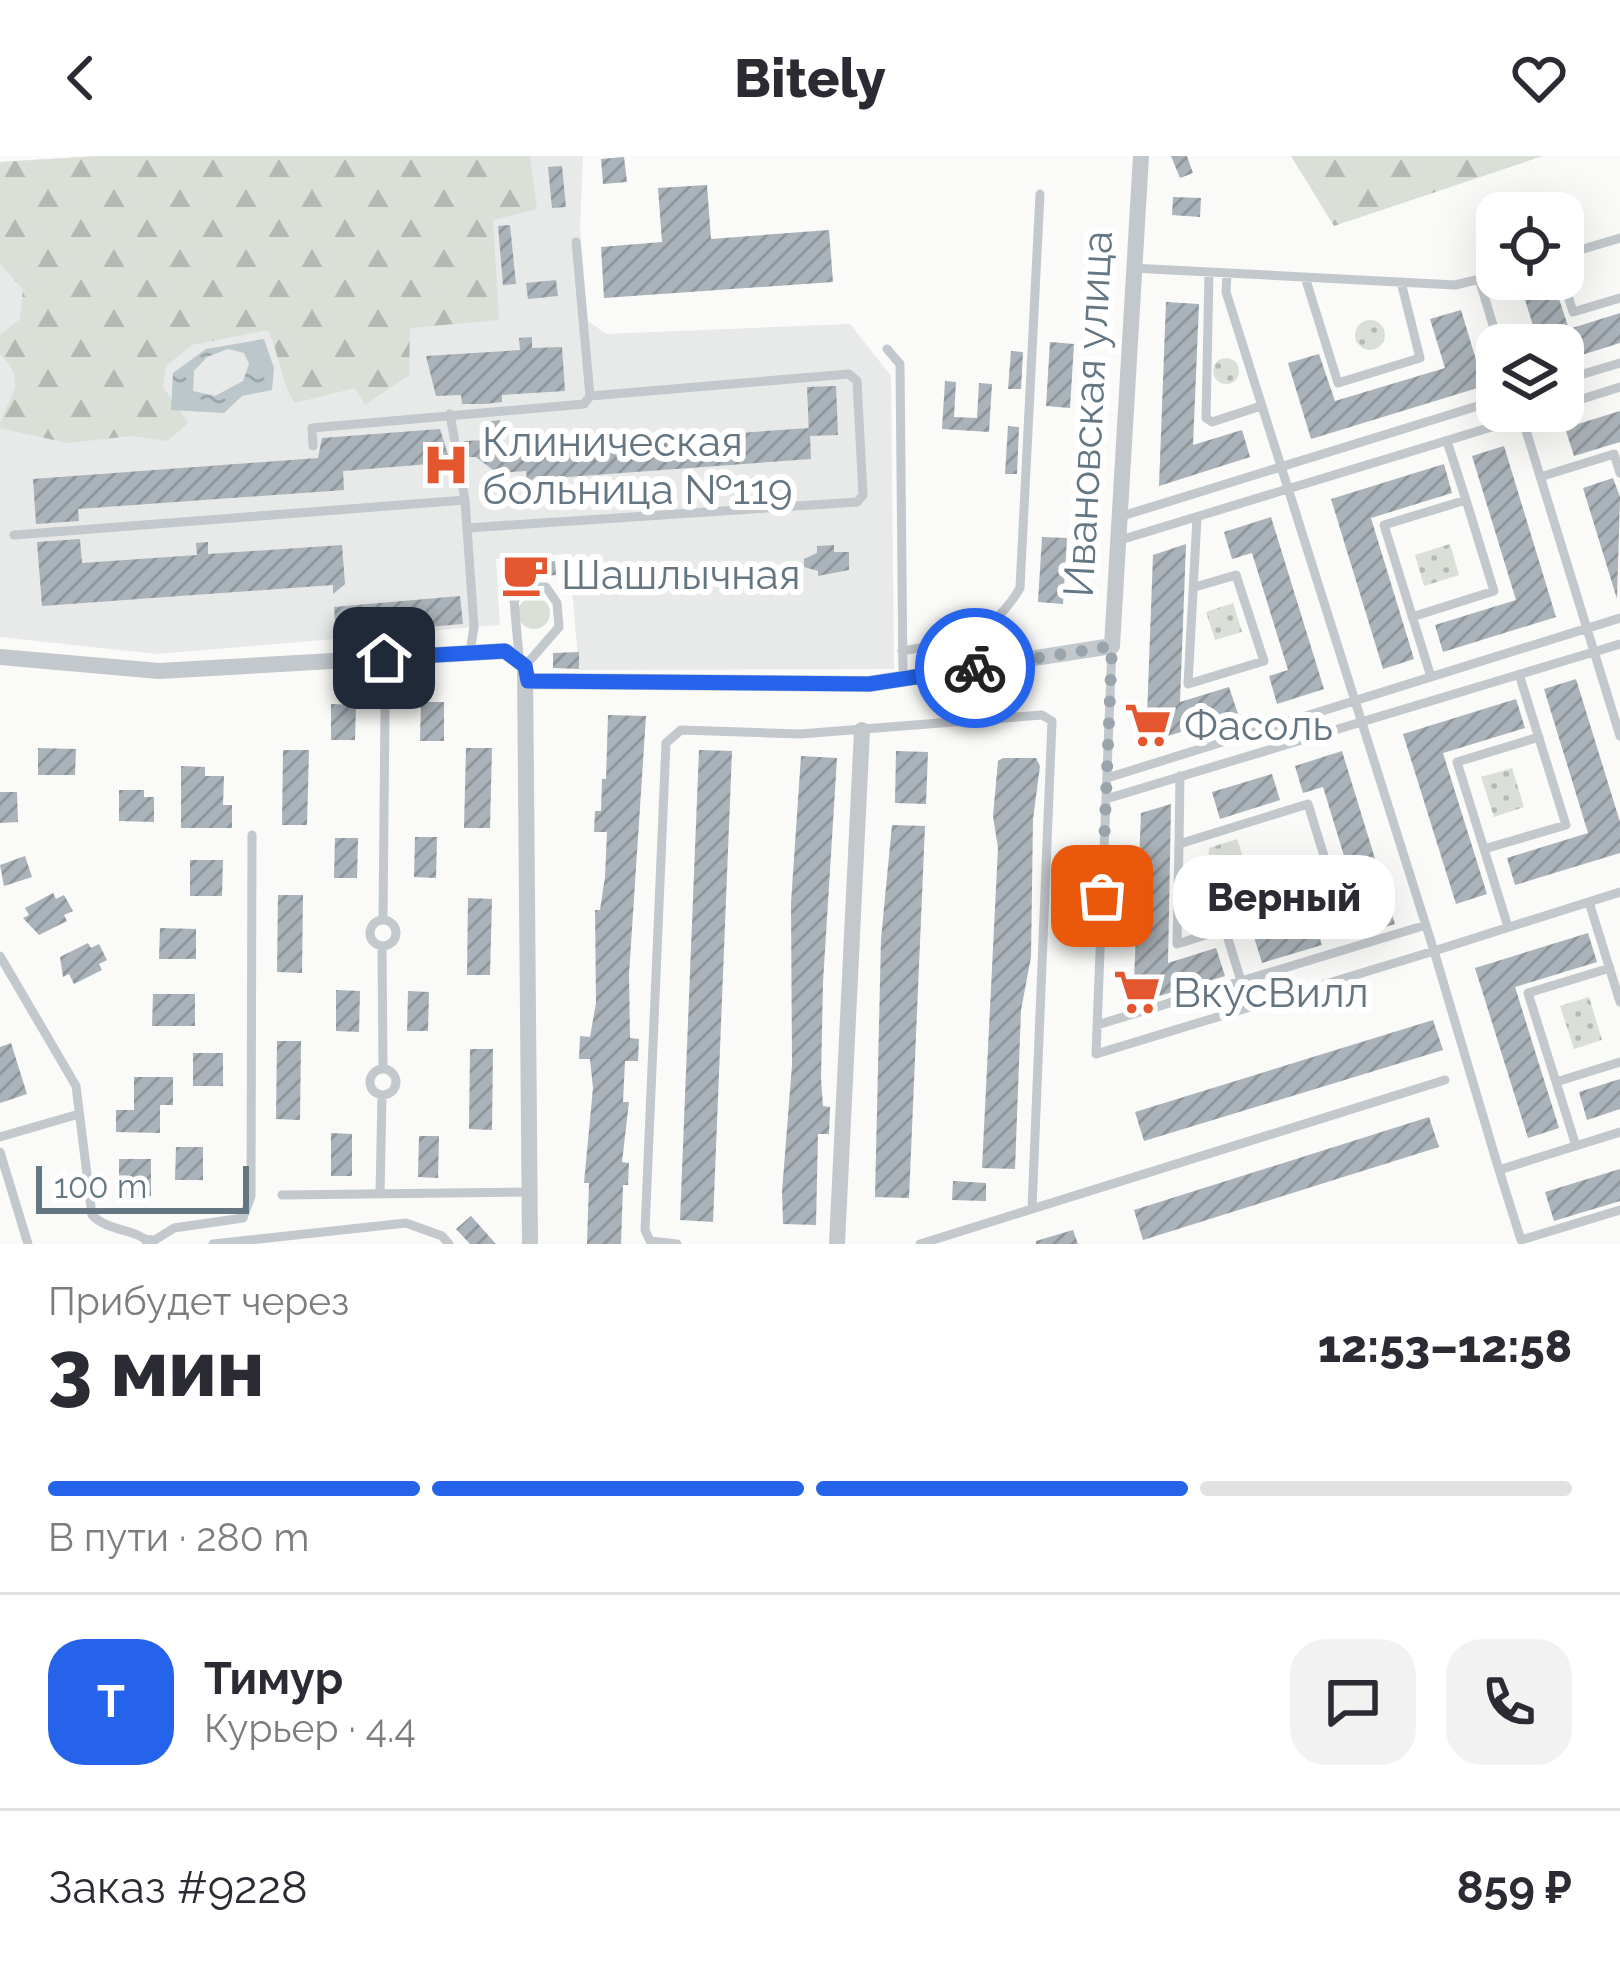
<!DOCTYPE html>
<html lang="ru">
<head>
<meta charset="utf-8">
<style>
  body { margin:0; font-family:Raleway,sans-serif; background:#f2f2f3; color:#2b2b33; height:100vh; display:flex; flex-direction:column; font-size:45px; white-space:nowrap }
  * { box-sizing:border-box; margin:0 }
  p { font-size:39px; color:#7c7c81 }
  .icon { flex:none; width:66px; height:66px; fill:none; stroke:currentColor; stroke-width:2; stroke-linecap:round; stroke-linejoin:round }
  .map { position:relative; height:1088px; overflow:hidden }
  .side { display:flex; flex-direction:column; background:#fff; flex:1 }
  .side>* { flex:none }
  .buttons { position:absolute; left:1476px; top:36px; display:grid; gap:24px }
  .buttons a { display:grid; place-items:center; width:108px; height:108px; border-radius:24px; background:#fff; box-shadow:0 12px 48px #0002; font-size:60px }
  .scale { position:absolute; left:36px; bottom:30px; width:213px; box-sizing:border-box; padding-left:12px; border:6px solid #657683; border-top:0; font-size:33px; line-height:42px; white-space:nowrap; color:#657683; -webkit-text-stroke:9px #fff; paint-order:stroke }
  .pin { position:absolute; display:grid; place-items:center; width:102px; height:102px; color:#fff; margin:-51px; border-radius:24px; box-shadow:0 6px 18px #0006 }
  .courier { position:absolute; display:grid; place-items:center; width:120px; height:120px; margin:-60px; border:9px solid #2563eb; border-radius:50%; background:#fff; color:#222; box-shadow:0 3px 15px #0007 }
  .bubble { position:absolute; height:84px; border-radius:36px; background:#fff; box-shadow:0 12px 48px #0002; font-size:39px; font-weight:800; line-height:84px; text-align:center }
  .overview em { font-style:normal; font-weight:800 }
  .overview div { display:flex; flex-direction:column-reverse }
  .overview { display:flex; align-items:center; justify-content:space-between; height:204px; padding:0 48px }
  h1 { font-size:78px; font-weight:800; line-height:90px }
  .bar { display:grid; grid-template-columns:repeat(4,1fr); gap:18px 12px; align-content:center; height:144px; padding:0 48px }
  .bar i { height:15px; border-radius:9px; background:#e1e1e2 }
  .bar .active { background:#2563eb }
  .bar p { grid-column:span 4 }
  .line { display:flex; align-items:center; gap:30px; padding:0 48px; border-top:3px solid #e1e1e2 }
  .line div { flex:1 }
  .round { display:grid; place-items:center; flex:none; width:126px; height:126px; border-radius:36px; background:#f2f2f3 }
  header { display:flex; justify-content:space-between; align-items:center; height:156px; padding:0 48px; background:#fff; font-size:54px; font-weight:800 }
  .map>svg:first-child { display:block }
</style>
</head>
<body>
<header><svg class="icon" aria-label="back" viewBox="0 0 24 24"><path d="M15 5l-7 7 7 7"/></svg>Bitely<svg class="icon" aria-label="heart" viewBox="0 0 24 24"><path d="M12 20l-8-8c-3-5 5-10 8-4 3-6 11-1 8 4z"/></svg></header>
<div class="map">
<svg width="1620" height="1088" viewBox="0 0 1620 1088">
  <defs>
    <pattern id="forest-firs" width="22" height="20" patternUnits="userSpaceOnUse" patternTransform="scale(3)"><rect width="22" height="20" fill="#dadfd7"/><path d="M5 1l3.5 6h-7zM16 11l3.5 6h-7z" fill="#b4b9b4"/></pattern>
    <pattern id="park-dots" width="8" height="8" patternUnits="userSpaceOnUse" patternTransform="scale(3)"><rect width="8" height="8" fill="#dadfd7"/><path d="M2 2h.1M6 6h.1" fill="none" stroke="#b4b9b4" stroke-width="1.8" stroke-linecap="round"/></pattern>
    <pattern id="water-ripples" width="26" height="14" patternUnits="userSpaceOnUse" patternTransform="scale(3)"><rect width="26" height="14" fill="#bbc7cb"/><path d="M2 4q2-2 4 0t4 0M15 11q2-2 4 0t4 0" fill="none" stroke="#9ca6aa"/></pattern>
    <pattern id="building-hatch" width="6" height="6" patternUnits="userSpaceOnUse" patternTransform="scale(3)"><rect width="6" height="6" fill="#aab3b9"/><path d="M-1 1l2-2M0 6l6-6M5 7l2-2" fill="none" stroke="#8e969c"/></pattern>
  </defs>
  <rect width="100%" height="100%" fill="#fafaf8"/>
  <path fill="#e8e9e9" d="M 98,0 L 583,0 L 580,71 L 588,165 L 606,178 L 850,168 L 891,220 L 894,513 L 579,514 L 569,398 L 496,403 L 500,469 L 157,498 L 0,481 L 0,6 Z"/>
  <path fill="#dadfd7" d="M518 457a16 16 0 1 1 32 0a16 16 0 1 1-32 0Z"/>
  <path fill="url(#forest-firs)" d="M 98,0 L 530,0 L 537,53 L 493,64 L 499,164 L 410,172 L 409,219 L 365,249 L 355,232 L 295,247 C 282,230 279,196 268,174 L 192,189 L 166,210 L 163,231 L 188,267 L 167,285 L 132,280 L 67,287 L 0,272 C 3,243 33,230 0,198 L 0,179 L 20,163 L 23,133 L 0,108 L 0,6 Z
    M 1291,0 L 1543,0 L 1334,70 Z"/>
  <path fill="url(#park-dots)" d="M1355 179a15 15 0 1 1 30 0a15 15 0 1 1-30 0Z
    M1213 215a13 13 0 1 1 26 0a13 13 0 1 1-26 0Z
    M 1450,388 L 1459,419 L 1424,430 L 1415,399 Z
    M 1233,447 L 1242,476 L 1215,484 L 1206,456 Z
    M 1512,612 L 1524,651 L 1494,661 L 1481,621 Z
    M 1237,683 L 1251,726 L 1208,722 L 1209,692 Z
    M 1589,841 L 1602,884 L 1574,893 L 1560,850 Z"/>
  <path fill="url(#water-ripples)" fill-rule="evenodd" d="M 264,183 L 274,212 L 272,234 L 242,240 L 224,257 L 171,254 L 173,217 L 206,193 ZM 228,193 L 244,197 L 249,208 L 243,225 L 215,240 L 193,235 L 194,215 L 207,201 Z"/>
  <path fill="url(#building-hatch)" d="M 1171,0 L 1187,0 L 1193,17 L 1180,22 Z
    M 624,1 L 627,26 L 603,28 L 601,3 Z
    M 562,10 L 566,51 L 552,52 L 548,11 Z
    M 707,29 L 711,83 L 829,74 L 833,126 L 604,142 L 601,91 L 662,86 L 658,32 Z
    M 1173,41 L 1201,42 L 1200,61 L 1172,59 Z
    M 510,69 L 516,128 L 503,129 L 498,70 Z
    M 556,124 L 558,140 L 528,143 L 526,127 Z
    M 1553,125 L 1569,173 L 1620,157 L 1620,187 L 1563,205 L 1563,189 L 1539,189 L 1522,134 Z
    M 1166,146 L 1199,148 L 1193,289 L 1242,274 L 1250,301 L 1159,330 Z
    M 1461,154 L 1484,230 L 1311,283 L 1288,207 L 1319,198 L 1335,245 L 1445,212 L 1430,163 Z
    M 532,181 L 532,192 L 562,191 L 565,235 L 502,239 L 502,246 L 484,248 L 462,248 L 461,239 L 436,240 L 426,200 L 520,194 L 519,182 Z
    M 1050,186 L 1074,188 L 1070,252 L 1046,250 Z
    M 1011,195 L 1023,196 L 1021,233 L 1008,233 Z
    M 945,225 L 956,226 L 954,261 L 977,262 L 979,227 L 992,228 L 989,276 L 942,273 Z
    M 836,230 L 838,279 L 810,280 L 811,303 L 527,324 L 526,315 L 497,317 L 476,301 L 467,301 L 464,285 L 487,284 L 486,266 L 500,264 L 503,302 L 525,299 L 524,288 L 612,281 L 613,286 L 809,272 L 809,279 L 807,231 Z
    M 1620,255 L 1620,286 L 1574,300 L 1565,272 Z
    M 1008,270 L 1019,271 L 1017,318 L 1005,318 Z
    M 440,273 L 449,302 L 442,307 L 343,315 L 344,334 L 78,353 L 79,365 L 36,368 L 33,323 L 318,302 L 322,282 Z
    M 1504,290 L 1556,461 L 1443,496 L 1435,469 L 1516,444 L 1472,300 Z
    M 1444,308 L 1452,337 L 1371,362 L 1414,503 L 1383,513 L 1331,343 Z
    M 1613,322 L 1620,341 L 1617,443 L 1583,332 Z
    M 1271,361 L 1324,533 L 1277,548 L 1269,520 L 1288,514 L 1252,397 L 1232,403 L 1224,376 Z
    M 1042,381 L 1067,382 L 1063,448 L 1038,446 Z
    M 80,383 L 82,407 L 197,399 L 196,387 L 208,386 L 208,398 L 342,389 L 345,428 L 333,438 L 333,429 L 42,450 L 37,386 Z
    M 1186,388 L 1180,546 L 1229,531 L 1238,558 L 1146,587 L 1153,399 Z
    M 834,389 L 834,396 L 849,396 L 849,414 L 818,420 L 818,415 L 804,411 L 804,403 L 817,397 L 817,390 Z
    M 555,405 L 556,419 L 515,423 L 514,409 Z
    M 460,440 L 463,468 L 336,479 L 334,451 Z
    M 579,496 L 579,513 L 553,512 L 553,497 Z
    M 1576,523 L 1620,666 L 1620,697 L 1515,729 L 1507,702 L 1588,677 L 1544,533 Z
    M 1516,543 L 1525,572 L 1443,597 L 1487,738 L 1456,748 L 1403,578 Z
    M 421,546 L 444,546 L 444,585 L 420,585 Z
    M 331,548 L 356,549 L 355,584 L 331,584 Z
    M 608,559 L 646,560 L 629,818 L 630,882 L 639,883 L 638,905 L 625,905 L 623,946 L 629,946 L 622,1006 L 629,1007 L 628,1029 L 623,1029 L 621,1088 L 587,1088 L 589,1027 L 584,1027 L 593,932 L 590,903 L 579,903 L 580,880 L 590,881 L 596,847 L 595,754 L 600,754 L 605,721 L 607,676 L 594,676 L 595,655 L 601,655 L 602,623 L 606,623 Z
    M 38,592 L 76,593 L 75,619 L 38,619 Z
    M 466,592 L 492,592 L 490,672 L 464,672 Z
    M 283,594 L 309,594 L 307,669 L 282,669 Z
    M 699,594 L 732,595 L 713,1066 L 680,1064 Z
    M 896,595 L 928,596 L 926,648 L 895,647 Z
    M 1342,595 L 1395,768 L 1349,782 L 1340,754 L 1359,749 L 1323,631 L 1303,637 L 1295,610 Z
    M 801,600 L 837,602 L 823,826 L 821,923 L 823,950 L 830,951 L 829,978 L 818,978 L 816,1069 L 783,1068 L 782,1036 L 792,909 L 791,747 Z
    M 1003,602 L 1036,602 L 1040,610 L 1033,663 L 1031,801 L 1021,854 L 1015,1013 L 982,1012 L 998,692 L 993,660 L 998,605 Z
    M 181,610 L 205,611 L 205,620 L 224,620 L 223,649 L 232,649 L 232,672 L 181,672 Z
    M 1272,618 L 1280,644 L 1220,663 L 1212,636 Z
    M 119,634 L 144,634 L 144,641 L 154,641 L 154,666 L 119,665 Z
    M 0,636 L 17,636 L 18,666 L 0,667 Z
    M 1171,648 L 1168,807 L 1216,792 L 1225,820 L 1133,848 L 1141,657 Z
    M 892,669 L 925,670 L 909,1042 L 875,1041 L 881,783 Z
    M 415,681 L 437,681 L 436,722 L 414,721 Z
    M 335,682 L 358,682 L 357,722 L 334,722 Z
    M 25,700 L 32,721 L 4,730 L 0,709 Z
    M 190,704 L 223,704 L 222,740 L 190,740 Z
    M 53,737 L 56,743 L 64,739 L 73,755 L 64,759 L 67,765 L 39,779 L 23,762 L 29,759 L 25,752 Z
    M 278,739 L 303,739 L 302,817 L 277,816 Z
    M 468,742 L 492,743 L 490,819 L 467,819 Z
    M 1313,762 L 1322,789 L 1262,807 L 1254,781 Z
    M 160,772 L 196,773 L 196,803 L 159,803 Z
    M 1588,777 L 1597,806 L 1515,831 L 1559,972 L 1528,982 L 1475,812 Z
    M 88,787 L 91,792 L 99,788 L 107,804 L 99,808 L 102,814 L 74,828 L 69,818 L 63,821 L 60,801 Z
    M 336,834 L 360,835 L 359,876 L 336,875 Z
    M 408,835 L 429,836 L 428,875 L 407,875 Z
    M 153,838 L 195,838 L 195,870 L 152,870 Z
    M 1433,864 L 1443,894 L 1144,985 L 1135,956 Z
    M 277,885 L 301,885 L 300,964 L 276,963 Z
    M 11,887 L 27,938 L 0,947 L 0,891 Z
    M 470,893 L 493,893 L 492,974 L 469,973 Z
    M 193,897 L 223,897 L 223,930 L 193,930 Z
    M 134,921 L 173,921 L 173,949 L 160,949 L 160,977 L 116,976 L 116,954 L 134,954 Z
    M 1620,923 L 1620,953 L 1587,964 L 1579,936 Z
    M 1429,961 L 1439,991 L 1143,1084 L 1134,1054 Z
    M 331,977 L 352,978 L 352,1020 L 331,1020 Z
    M 419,980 L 439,980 L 438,1022 L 418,1021 Z
    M 176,991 L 203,991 L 203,1024 L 175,1024 Z
    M 119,1003 L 151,1003 L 151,1040 L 119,1040 Z
    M 1620,1013 L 1620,1045 L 1554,1065 L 1545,1036 Z
    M 953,1025 L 986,1027 L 986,1045 L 952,1044 Z
    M 471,1060 L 496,1088 L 470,1088 L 456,1073 Z
    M 1073,1074 L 1078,1088 L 1036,1088 L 1036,1085 Z"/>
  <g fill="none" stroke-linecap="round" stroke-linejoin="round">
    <path stroke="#c3c8cc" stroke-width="9" d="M 1563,99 L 1620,82
      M 1132,112 L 1455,129 L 1497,119
      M 1209,116 L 1206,262 L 1212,266 L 1261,250
      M 1305,121 L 1338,227 L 1420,202 L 1401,126
      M 1479,123 L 1499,189
      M 1563,123 L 1573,156 L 1620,142
      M 887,193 L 900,208 L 903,523
      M 1563,224 L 1620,207
      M 1563,249 L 1620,231
      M 1520,255 L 1620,580
      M 450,258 L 465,344
      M 313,290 L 312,272 L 584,248 L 590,240
      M 1540,321 L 1614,298 L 1620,317
      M 1119,361 L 1497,244
      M 467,372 L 857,346 L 863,339 L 857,225 L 849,218 L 590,240 L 576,86
      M 14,379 L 465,344 L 474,471 L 470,496
      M 1117,385 L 1544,255
      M 1195,431 L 1236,419 L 1264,505 L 1188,528 L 1197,362
      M 1412,461 L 1494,435 L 1466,344
      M 1112,490 L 1096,898 L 1434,795 L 1226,136 L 1227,117
      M 902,495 C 955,486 991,482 1020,432 L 1040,38
      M 519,501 L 514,444 L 529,431 L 546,431 L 557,447 L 559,471 L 525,510
      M 1431,521 L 1384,369 L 1466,344 L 1447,285
      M 1180,620 L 1179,688 L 1308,648 L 1336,739 L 1225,773 L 1241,825
      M 1107,622 L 1620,462
      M 1106,643 L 1620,488
      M 1179,688 L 1177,788 L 1225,773
      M 1484,693 L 1457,606 L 1539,581
      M 1620,736 L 1434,795 L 1499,1014 L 1620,976
      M 1589,746 L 1620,846
      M 383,763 L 385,553
      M370 777a13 13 0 1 1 26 0a13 13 0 1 1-26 0Z
      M 1508,771 L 1484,693 L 1566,669 L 1519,518
      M 382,790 L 383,912
      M 0,800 L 76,930 L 92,1059 C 110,1077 133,1071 150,1087 L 174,1072 L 243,1062 L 251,1040 L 252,679
      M 1097,869 L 1426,769
      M370 926a13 13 0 1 1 26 0a13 13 0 1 1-26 0Z
      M 1556,926 L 1528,837 L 1610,812
      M 0,981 L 79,958
      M 1576,990 L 1556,926 L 1620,906
      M 0,996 L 28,1088
      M 1499,1014 L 1521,1084 L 1620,1054
      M 380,1038 L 382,939
      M 282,1039 L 529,1036
      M 213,1088 L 406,1067 L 442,1080 L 449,1088
      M 677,1088 L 650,1085 L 645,1074 L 666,587 L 681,574 L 800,578 L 1042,559 L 1052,565 L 1032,1053
      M 920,1088 L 1445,924"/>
    <path stroke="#c3c8cc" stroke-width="16" d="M 0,501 L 159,515 L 505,495 L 525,510 L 530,1088
      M 528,525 L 869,528 L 1112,490 L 1141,0
      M 150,1087 L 150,1088
      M 837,1088 L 862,574"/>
  </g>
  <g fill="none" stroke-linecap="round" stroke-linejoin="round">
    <path stroke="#99a4ac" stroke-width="12" stroke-dasharray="0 21.6" d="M 975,512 L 1112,490 L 1102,740"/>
    <path stroke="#2563eb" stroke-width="15" d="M 384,502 L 505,495 L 525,510 L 528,525 L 869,528 L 975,512"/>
  </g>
  <defs>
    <symbol id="hospital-bare" viewBox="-9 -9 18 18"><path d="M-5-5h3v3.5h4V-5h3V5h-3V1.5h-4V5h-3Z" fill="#e4572e" stroke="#fff" stroke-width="2.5" paint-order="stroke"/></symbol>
    <symbol id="cafe-bare" viewBox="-9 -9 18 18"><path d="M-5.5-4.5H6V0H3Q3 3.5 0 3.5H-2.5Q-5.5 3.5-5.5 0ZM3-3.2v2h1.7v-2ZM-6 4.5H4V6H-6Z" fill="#e4572e" stroke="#fff" stroke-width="2.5" paint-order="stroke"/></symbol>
    <symbol id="supermarket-bare" viewBox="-9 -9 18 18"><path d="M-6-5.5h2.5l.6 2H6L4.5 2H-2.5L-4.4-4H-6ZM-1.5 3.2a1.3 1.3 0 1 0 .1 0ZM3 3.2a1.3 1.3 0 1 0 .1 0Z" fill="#e4572e" stroke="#fff" stroke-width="2.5" paint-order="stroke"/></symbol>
  </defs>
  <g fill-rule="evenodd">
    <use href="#hospital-bare" x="413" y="276" width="66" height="66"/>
    <use href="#cafe-bare" x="492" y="385" width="66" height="66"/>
    <use href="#supermarket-bare" x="1115" y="536" width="66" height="66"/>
    <use href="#supermarket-bare" x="1104" y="803" width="66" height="66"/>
  </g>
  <g text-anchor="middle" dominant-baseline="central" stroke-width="12" stroke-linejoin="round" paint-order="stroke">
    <g font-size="42" fill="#657683" stroke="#fff">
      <text transform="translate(1088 258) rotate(-87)">Ивановская улица</text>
    </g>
    <g font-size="42" fill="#657683" stroke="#fff" text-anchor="start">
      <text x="482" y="285">Клиническая<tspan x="482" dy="48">больница №119</tspan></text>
      <text x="561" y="418">Шашлычная</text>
      <text x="1184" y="569">Фасоль</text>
      <text x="1173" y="836">ВкусВилл</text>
    </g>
  </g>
</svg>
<div class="buttons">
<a><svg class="icon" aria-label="locate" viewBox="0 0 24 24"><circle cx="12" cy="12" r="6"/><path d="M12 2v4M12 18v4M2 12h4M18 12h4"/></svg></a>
<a><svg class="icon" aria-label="layers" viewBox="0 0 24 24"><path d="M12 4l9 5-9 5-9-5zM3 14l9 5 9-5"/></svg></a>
</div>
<div class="scale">100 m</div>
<div class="pin" style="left:1102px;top:740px;background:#ea580c"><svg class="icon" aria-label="bag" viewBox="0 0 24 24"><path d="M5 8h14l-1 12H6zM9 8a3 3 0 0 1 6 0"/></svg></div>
<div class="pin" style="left:384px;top:502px;background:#1f2937"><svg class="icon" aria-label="home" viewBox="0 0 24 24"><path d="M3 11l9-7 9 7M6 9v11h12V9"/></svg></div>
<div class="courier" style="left:975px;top:512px"><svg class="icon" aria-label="bike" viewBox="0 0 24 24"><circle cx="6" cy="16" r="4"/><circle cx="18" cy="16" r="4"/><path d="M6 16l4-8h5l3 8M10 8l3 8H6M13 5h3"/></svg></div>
<div class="bubble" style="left:1173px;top:699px;width:222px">Верный</div>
</div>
<section class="side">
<div class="overview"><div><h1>3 мин</h1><p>Прибудет через</p></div><em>12:53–12:58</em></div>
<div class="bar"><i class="active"></i><i class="active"></i><i class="active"></i><i></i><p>В пути · 280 m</p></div>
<div class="line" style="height:216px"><b class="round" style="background:#2563eb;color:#fff">Т</b><div><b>Тимур</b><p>Курьер · 4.4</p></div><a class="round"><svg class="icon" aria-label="chat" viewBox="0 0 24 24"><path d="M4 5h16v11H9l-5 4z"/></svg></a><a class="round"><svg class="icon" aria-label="phone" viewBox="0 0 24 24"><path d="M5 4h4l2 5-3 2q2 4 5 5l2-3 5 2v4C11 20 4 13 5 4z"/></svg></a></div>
<div class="line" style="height:156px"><div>Заказ #9228</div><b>859 ₽</b></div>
</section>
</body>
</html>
